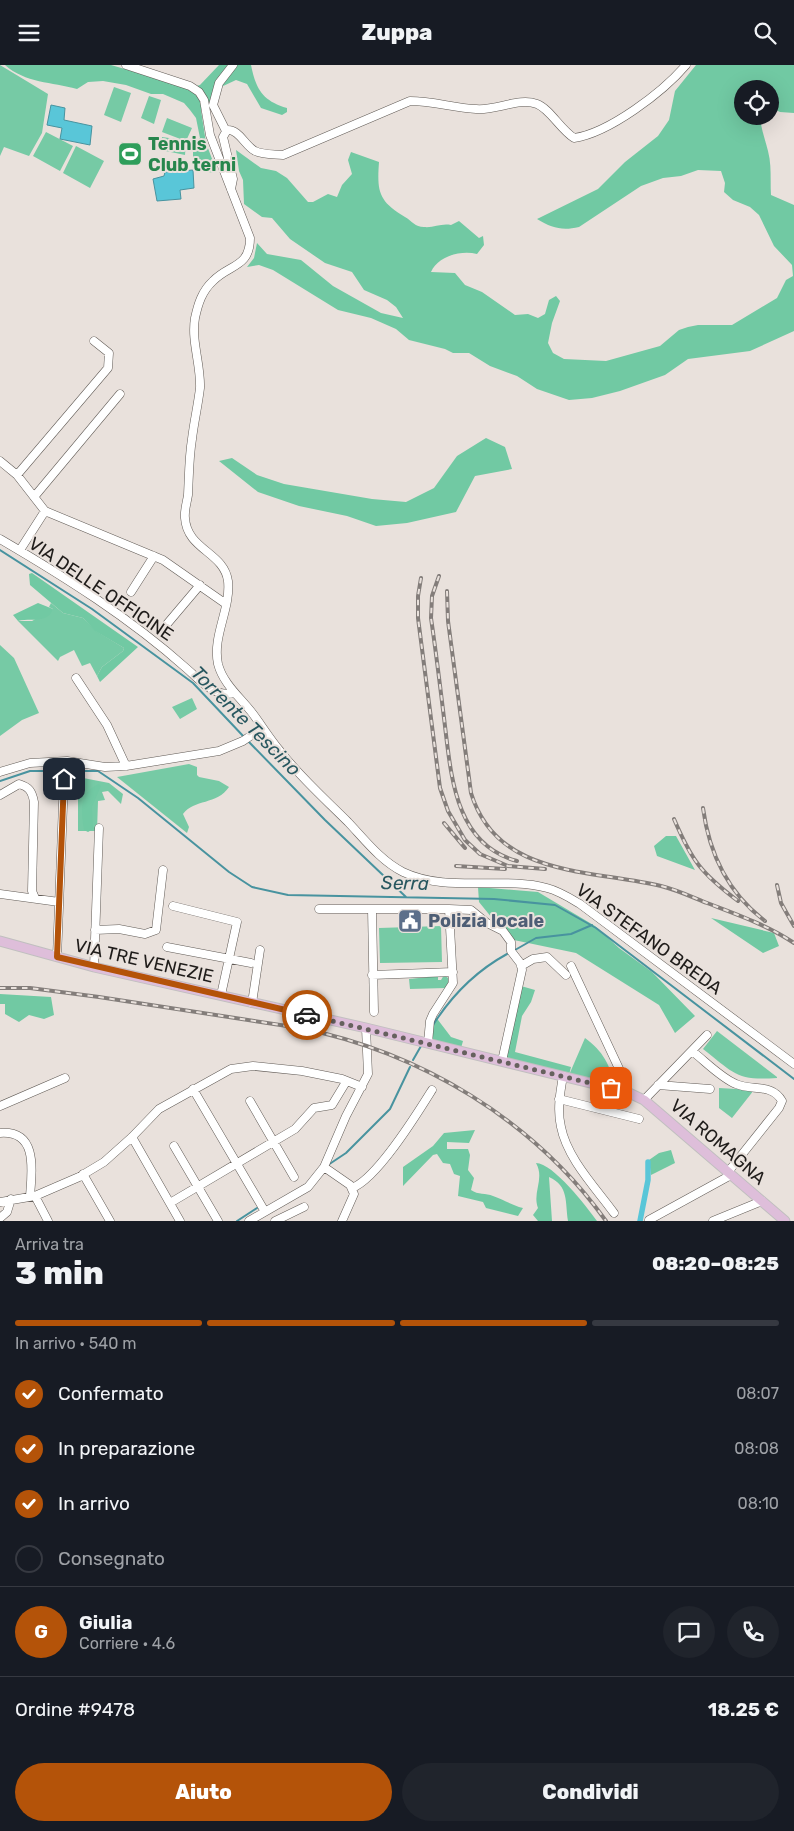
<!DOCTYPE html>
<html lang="it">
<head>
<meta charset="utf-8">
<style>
  body { margin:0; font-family:Rubik,sans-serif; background:#20242c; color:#f1f3f6; height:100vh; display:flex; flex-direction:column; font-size:19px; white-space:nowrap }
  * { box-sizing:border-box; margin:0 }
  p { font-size:16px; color:#9ea1a6 }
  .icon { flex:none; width:28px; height:28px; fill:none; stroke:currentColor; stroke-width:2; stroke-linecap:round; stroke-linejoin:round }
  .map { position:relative; height:1156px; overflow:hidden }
  .sheet { display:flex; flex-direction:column; background:#171b24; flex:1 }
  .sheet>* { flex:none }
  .tools { position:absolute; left:734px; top:15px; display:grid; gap:10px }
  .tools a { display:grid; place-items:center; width:45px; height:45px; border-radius:50%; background:#171b24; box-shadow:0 5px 20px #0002; font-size:25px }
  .pin { position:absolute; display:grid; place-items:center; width:42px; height:42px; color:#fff; margin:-21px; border-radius:10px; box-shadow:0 2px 8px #0006 }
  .courier { position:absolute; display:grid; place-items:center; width:50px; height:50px; margin:-25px; border:4px solid #b45309; border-radius:50%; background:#fff; color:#222; box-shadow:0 1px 6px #0007 }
  .summary em { font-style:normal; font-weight:800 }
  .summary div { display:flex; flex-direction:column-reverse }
  .summary { display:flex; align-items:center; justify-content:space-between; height:85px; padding:0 15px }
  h1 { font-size:32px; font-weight:800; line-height:38px }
  .bar { display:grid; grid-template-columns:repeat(4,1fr); gap:8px 5px; align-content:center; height:60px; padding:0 15px }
  .bar i { height:6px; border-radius:4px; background:#363941 }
  .bar .selected { background:#b45309 }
  .bar p { grid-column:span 4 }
  .line { display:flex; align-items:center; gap:12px; padding:0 15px; border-top:1px solid #363941 }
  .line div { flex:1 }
  .round { display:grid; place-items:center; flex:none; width:52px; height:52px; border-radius:26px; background:#20242c }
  ol { padding:0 15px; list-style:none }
  li { display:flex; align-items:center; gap:15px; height:55px }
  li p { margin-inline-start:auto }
  li .icon { padding:5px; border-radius:50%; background:#b45309; color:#fff; stroke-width:4 }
  li:last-child { color:#9ea1a6 }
  li i { width:28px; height:28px; border:2px solid #363941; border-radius:50% }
  .primary-button { display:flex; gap:10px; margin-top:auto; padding:10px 15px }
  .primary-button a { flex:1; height:58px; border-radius:30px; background:#b45309; color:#fff; font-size:20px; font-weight:800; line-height:58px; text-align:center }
  .primary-button a+a { background:#20242c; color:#f1f3f6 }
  header { display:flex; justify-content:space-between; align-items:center; height:65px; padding:0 15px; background:#171b24; font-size:22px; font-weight:800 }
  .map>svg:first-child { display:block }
</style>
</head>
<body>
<header><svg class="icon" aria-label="menu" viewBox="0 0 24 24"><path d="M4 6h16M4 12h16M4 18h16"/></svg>Zuppa<svg class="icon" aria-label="search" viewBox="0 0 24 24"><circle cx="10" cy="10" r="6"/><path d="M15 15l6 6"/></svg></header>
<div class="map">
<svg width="794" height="1156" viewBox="0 0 794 1156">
  <rect width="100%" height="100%" fill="#e9e1dc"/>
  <path fill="#76caa5" d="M 0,0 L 48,29 L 42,68 L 29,91 L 4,82 L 0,91 Z
    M 114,22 L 131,28 L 121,57 L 104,50 Z
    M 149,31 L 161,35 L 154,59 L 141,53 Z
    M 167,53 L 192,63 L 186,76 L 185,90 L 161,85 L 162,72 L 183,75 L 162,67 Z
    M 46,67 L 73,81 L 60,106 L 33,91 Z
    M 76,81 L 104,96 L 90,123 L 63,108 Z
    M 51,538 L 63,548 L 83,553 L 96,566 L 124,583 L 123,586 L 102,602 L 97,611 L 90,598 L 82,601 L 74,585 L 60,592 L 58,596 L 18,556 L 32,556 L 53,544 L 49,542 Z
    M 0,580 L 14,593 L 39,648 L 22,655 L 0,671 Z
    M 192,633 L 197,644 L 180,654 L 172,642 Z
    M 189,699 L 197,702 L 197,710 L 199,712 L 219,716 L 229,722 C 217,740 194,734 183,749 L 189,762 L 187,768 L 117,712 Z
    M 78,712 L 109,718 L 123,729 L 121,739 L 108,726 L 102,727 L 105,735 L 98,736 L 97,766 L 78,766 Z
    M 441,861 L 442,897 L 380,898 L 379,863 Z
    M 444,910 L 448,913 L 448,921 L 446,923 L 410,924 L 409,914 L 438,911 L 438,915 L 441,915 Z
    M 717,966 L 777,1012 L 777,1013 C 736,1016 734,1008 703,984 Z
    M 585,973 C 603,986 610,1000 615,1021 L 569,1010 Z
    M 719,1023 L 754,1025 L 732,1053 L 719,1043 Z"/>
  <path fill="#71c9a3" d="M 5,0 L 111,0 L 190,23 L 200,20 L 219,0 L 251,0 C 256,25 263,36 287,43 L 287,47 L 282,50 L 261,43 L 247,19 L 236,15 L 221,22 L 214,33 L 201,45 L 206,78 L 217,107 C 206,109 201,103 193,97 L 193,81 L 200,73 L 196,53 L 190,45 L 184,38 L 163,29 L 151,29 L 126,20 L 103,16 L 88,17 L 77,24 C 52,17 25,18 5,0 Z
    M 696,0 L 794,0 L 794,48 L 780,47 L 770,42 L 770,24 L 742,24 L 742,51 L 760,51 C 761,64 765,74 768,86 C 772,101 770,116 771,130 L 794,140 L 794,266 L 750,286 L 688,294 L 665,310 L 620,326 L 592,333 L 569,335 L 537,324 L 517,311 L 490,301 L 469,288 L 453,288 L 445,284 L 409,275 L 396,264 L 371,253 L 338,245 L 273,205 L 259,200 L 247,202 L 254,193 L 257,178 L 267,189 L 301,195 L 333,221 L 381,248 L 403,253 L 396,242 L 387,235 L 364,225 L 352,207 L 325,198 L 290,174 L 272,153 L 262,152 L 244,139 L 243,115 L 239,106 L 236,85 L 261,103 L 276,106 L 287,113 L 308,137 L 313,137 L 328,129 L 337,132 L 342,120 L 352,109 L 348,95 L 351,87 L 379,97 C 377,126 378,136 405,152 C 412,156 415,162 424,162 C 434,163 441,158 451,160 L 459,156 L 479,173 L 483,171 L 484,180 L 477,189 C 461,185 438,191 431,207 L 455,208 L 465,220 L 482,227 L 515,250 L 528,249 L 538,253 L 545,249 L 549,235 L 556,231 L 560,236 L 552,258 L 548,278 L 553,288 L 564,294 L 606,296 L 660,281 L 679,265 L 688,262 L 698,260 L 732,260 L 777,233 L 786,215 L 793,211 L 792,200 L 774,181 L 759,150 L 750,142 L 733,135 L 724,127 L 725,118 L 721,106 L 698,105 L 681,111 L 663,113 L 641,121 L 579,162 C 562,166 552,163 537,154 L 598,124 L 625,97 L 658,71 L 669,55 L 675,26 Z
    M 486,373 L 505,382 L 512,404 L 475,411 L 456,447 L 407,458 L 376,461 L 347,451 L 299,441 L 258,427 L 219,396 L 232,393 L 257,410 L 284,419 L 372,434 L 406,437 L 434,423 L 457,391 Z
    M 32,508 L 138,582 L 100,617 L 97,611 L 102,602 L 123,586 L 124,583 L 95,566 L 83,553 L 63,548 L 30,520 L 29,509 Z
    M 38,538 L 53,544 C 47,560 30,552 18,556 L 13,550 Z
    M 99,719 L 101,721 L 92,742 L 93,764 L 88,767 L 84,765 C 81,746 79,727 99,719 Z
    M 666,771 L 676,771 L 695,805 L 657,791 L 654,781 Z
    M 478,822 L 538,827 L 595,861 L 619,883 L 652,907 L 695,951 L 675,968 L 659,940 L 576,888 L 509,874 L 479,837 Z
    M 711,853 L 774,868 L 779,881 L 763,888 Z
    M 521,921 L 535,925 L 531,937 L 522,951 L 515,987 L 571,1002 L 569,1010 L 505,994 Z
    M 0,929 L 51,932 L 54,950 L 44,954 L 29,950 L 19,957 L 5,949 L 5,939 L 0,939 Z
    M 435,951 L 451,972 L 463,976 L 461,983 L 433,975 L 433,956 Z
    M 475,1065 L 469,1078 L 447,1077 L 447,1084 L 468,1084 L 470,1090 L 468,1105 L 474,1113 L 471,1125 C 478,1130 486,1128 493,1131 C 504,1135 512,1140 523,1143 L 518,1151 L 486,1143 L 483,1137 L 458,1131 L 460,1111 L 454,1109 L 450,1099 L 443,1098 L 437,1089 L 433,1090 L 403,1121 L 403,1102 L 433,1081 L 444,1068 Z
    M 671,1085 L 675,1098 L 651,1110 L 649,1095 L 659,1088 Z
    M 536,1098 C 553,1098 587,1142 597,1156 L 568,1156 C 565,1137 569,1121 549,1112 L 552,1156 L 538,1156 L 533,1150 L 538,1143 C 532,1127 545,1114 536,1098 Z"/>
  <path fill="#59c6d8" stroke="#48939f" d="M 51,40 L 65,43 L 64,55 L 92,61 L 90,80 L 60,74 L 62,63 L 47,60 Z
    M 193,105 L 194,123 L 180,125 L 181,134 L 157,136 L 153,114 L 164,111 L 165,107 Z"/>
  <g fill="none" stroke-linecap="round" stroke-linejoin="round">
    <path stroke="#48939f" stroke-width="2" d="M 0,485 L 92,544 L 193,618 L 245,673
      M 248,676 L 325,755 L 406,832
      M 0,716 L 30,706 L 98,706 L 138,733 L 229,807 L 252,822 L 288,830 L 494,834 L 555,840 L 596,863 L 794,1014
      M 515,885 L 536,873 L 571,869 L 592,860
      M 433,960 C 452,930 476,906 507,889
      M 413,995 L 421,981
      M 328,1100 L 346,1088 L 390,1044 L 410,1002
      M 237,1156 L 257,1143"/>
    <path stroke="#59c6d8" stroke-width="5.5" d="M 640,1156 L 648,1115 L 648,1097"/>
    <defs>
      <path id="minor" d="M 126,0 L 190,21 L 199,27 L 204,35 L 210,70 L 250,173 C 250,203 229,199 213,216 C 202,226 198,239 195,253 C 191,276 201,300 200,323 C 198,340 194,357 192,374 C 189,392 189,411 188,430 C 187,437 184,446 185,453 C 187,485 224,487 228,516 C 231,544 212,571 218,599 C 223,619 241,633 253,649 C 262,661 270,674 280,686 C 300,712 325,734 348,757 C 365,775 381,796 403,807 C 447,828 501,811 547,823 C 559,826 570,833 580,839 L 794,999
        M 226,66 L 213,40 L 219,18 L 233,0
        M 231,124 L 233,114 L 223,72 L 227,65 C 239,64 245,81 255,86 C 264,90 273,89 283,90 L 410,36 C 433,36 454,43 476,44 C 496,46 519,32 537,39 C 550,44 560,64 574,73 C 609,68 663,27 686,0
        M 0,396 L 17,410 L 45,446 L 163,495 L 226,539
        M 17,410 L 108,303 L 109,288 L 94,276
        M 34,432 L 120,329
        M 0,474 C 65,512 130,553 186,603 C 200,615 214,633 234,628
        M 20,485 L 45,446
        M 131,527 L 154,491
        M 167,559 L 200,520
        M 76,613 L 107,660 L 126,701
        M 0,707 L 30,698 L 67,696 L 105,702 L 126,701 L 219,686 L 243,676 L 262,663
        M 0,730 L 19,719 C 29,722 32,726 34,737 L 32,826 L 35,833
        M 0,829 L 59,837
        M 173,841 L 237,857 L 221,930
        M 319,844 L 449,844 L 453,918 L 433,949 L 430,956 L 428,978
        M 372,844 L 374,947
        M 449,844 L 471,845 L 487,858 L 503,866 L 511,877 L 511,886 L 521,899 L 522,905 L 502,996
        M 95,865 L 119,864 L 145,869 L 156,865 L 163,805
        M 167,882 L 251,898
        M 57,892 L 64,714
        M 521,901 L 533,894 L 547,892 L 566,910
        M 571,901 L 622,1010 L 627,1027
        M 94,902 L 99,763
        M 372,910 L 453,907
        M 252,938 L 260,885
        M 692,986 C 705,996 721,1013 736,1019 C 752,1026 772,1018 782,1036 L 779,1043 L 728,1107
        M 563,1011 C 560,1028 557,1045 561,1062 C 567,1093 595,1122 614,1148
        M 658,1020 L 710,1024
        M 193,1024 L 264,1145
        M 559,1034 L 639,1054
        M 644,1035 L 707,970
        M 250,1036 L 294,1112
        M 0,1041 L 65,1013
        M 0,1068 C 38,1065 32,1105 30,1131
        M 132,1072 L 180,1156
        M 174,1081 L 218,1156
        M 324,1102 L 350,1120 L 354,1129 L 342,1156
        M 83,1109 L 110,1156
        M 352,1123 C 377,1114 417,1049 432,1025
        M 35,1131 L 48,1156
        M 0,1137 L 35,1131 L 79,1112 L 104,1097 L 132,1072 L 159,1044 L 231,1004 L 253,1001 L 302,1006 L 342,1014 L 362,1022
        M 170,1138 L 295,1064 L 314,1043 L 332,1040 L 346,1017
        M 0,1153 L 7,1147 L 11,1134
        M 649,1155 L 731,1110
        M 249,1156 L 308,1122 L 324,1102 L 346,1051 L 368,1009 L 366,963
        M 275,1156 L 304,1142
        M 713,1156 L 762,1136"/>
      <path id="major" d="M 0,876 L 94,902 L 366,963 L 627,1027 L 644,1035 L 785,1156"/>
    </defs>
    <use href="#minor" stroke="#615b56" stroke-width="9"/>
    <use href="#major" stroke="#c0bfbf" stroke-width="11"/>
    <use href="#minor" stroke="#fff" stroke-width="8"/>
    <use href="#major" stroke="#debeda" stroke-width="9"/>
    <defs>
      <path id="rail" d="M 439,511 L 432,531 L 431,553 C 436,587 440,620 444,653 C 451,707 453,779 517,796
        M 421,513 L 418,531 L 418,553 L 440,723 L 448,746 L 465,775 L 480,789 L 508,801 L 545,804
        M 447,526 L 448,556 L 471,728 C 497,813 590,804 661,821 C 677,825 692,832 707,838 C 738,850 767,860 794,878
        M 703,743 C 709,788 728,828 765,856
        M 674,754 C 692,796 701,808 738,836
        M 444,758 L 465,783
        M 456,801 L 505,804
        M 777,820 L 781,838 L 794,861
        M 0,923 L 30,923 L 99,932 L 300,963 C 420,987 534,1055 606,1156"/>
    </defs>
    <use href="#rail" stroke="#837d7a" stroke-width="4"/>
    <use href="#rail" stroke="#e9e1dc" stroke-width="2" stroke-dasharray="5.5" stroke-linecap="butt"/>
  </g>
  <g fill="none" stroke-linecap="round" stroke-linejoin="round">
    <path stroke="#66615e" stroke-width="5" stroke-dasharray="0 9" d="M 307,950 L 611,1023"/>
    <path stroke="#b45309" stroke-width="6" d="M 64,714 L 57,892 L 307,950"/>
  </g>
  <defs>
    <symbol id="stadium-square" viewBox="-11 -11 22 22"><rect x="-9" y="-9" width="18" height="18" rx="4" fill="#2e9e5b" stroke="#e9e1dc"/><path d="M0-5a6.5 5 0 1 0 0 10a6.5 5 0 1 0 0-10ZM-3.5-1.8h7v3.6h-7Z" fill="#fff"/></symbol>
    <symbol id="civic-square" viewBox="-11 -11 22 22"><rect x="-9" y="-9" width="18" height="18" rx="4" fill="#5c6f8a" stroke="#e9e1dc"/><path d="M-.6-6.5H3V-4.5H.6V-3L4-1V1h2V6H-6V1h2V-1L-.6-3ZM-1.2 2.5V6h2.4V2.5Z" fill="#fff"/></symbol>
  </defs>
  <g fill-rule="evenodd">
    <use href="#stadium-square" x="116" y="75" width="28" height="28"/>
    <use href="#civic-square" x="396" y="842" width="28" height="28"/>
  </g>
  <g text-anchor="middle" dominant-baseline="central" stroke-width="4" stroke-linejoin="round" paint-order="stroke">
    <g font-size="18" font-weight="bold" fill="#27864d" stroke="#e9e1dc" text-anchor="start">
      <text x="148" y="79">Tennis<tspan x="148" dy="21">Club terni</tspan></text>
    </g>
    <g font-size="18" fill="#1f1c1a" stroke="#e9e1dc">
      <text transform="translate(101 524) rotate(34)">VIA DELLE OFFICINE</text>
      <text transform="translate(649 874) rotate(36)">VIA STEFANO BREDA</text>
      <text transform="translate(144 896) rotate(13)">VIA TRE VENEZIE</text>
      <text transform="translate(718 1077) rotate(41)">VIA ROMAGNA</text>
    </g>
    <g font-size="18" font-weight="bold" fill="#4e5e75" stroke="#e9e1dc" text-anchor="start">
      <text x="428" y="856">Polizia locale</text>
    </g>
    <g font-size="19" font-style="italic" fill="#28575f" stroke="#e9e1dc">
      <text transform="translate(246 656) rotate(45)">Torrente Tescino</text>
      <text transform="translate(405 818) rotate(1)">Serra</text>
    </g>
  </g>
</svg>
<div class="tools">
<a><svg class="icon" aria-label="locate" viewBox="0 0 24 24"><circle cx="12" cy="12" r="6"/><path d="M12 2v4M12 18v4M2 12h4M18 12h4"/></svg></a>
</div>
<div class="pin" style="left:611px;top:1023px;background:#ea580c"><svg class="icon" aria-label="bag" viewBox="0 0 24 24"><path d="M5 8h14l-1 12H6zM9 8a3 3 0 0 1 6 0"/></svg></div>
<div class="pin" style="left:64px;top:714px;background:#1f2937"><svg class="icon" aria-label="home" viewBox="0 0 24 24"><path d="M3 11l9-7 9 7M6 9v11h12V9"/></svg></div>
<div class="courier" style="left:307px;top:950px"><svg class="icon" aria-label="car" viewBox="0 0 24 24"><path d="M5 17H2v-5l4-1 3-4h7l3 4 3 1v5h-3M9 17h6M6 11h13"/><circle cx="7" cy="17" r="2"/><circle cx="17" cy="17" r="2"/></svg></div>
</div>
<section class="sheet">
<div class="summary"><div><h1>3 min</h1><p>Arriva tra</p></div><em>08:20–08:25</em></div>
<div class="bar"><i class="selected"></i><i class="selected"></i><i class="selected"></i><i></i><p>In arrivo · 540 m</p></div>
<ol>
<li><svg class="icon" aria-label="check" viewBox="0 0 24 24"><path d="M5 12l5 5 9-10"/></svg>Confermato<p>08:07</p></li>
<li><svg class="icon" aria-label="check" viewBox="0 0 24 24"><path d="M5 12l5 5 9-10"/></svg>In preparazione<p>08:08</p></li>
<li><svg class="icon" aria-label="check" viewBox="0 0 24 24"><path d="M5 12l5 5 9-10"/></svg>In arrivo<p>08:10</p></li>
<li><i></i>Consegnato</li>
</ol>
<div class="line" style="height:90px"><b class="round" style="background:#b45309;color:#fff">G</b><div><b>Giulia</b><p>Corriere · 4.6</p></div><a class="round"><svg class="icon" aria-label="chat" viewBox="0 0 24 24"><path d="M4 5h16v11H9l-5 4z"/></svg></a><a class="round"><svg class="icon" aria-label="phone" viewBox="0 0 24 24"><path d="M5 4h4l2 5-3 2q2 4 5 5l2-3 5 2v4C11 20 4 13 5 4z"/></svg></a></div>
<div class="line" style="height:65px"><div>Ordine #9478</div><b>18.25 €</b></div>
<div class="primary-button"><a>Aiuto</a><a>Condividi</a></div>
</section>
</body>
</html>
